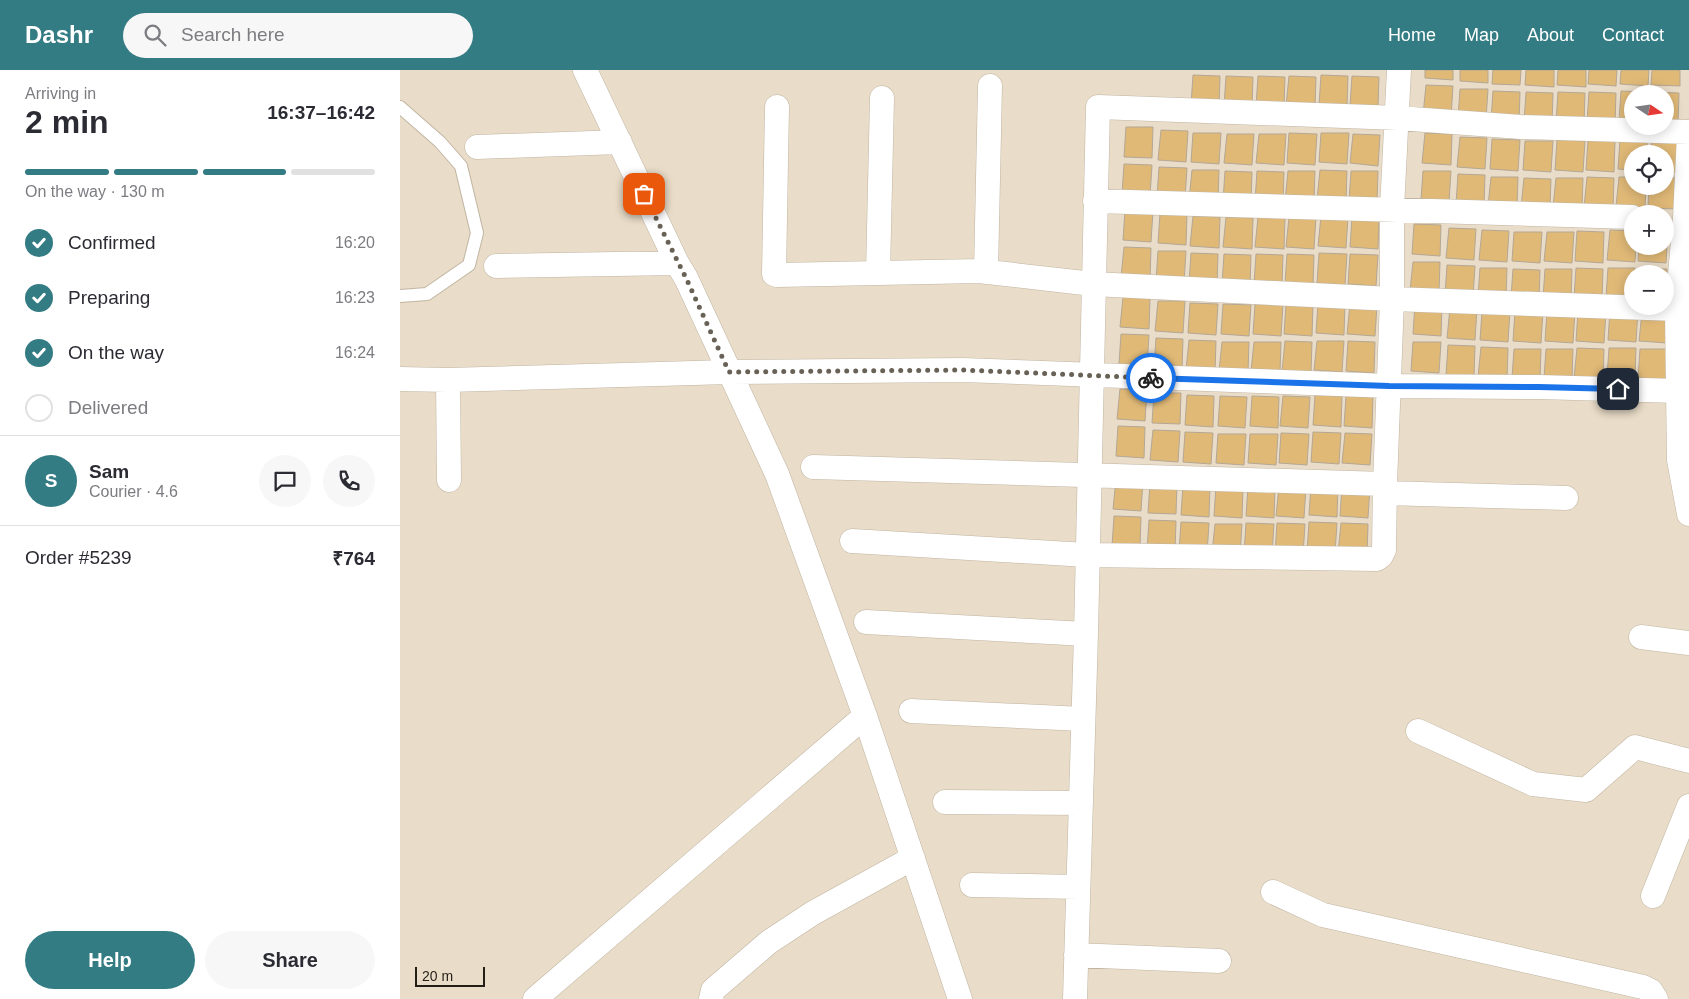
<!DOCTYPE html>
<html lang="en">
<head>
<meta charset="utf-8">
<style>
  body { margin:0; font-family:Arial,sans-serif; background:#f7f7f7; color:#2b2b33; height:100vh; display:flex; flex-direction:column; font-size:19px; white-space:nowrap }
  * { box-sizing:border-box; margin:0 }
  p { font-size:16px; color:#7c7c81 }
  .icon { flex:none; width:28px; height:28px; fill:none; stroke:currentColor; stroke-width:2; stroke-linecap:round; stroke-linejoin:round }
  .map { position:relative; flex:1; overflow:hidden }
  .sheet { display:flex; flex-direction:column; background:#fff; width:400px }
  .sheet>* { flex:none }
  .needle { width:32px; rotate:103deg }
  .tools { position:absolute; left:1224px; top:15px; display:grid; gap:10px }
  .tools a { display:grid; place-items:center; width:50px; height:50px; border-radius:50%; background:#fff; box-shadow:0 2px 12px #0003; font-size:25px }
  .scale { position:absolute; left:15px; bottom:12px; width:70px; box-sizing:border-box; padding-left:5px; border:2px solid #231f17; border-top:0; font-size:14px; line-height:18px; white-space:nowrap; color:#231f17; -webkit-text-stroke:4px #e9dcc8; paint-order:stroke }
  .pin { position:absolute; display:grid; place-items:center; width:42px; height:42px; color:#fff; margin:-21px; border-radius:10px; box-shadow:0 2px 8px #0006 }
  .courier { position:absolute; display:grid; place-items:center; width:50px; height:50px; margin:-25px; border:4px solid #1a73e8; border-radius:50%; background:#fff; color:#222; box-shadow:0 1px 6px #0007 }
  .overview em { font-style:normal; font-weight:700 }
  .overview div { display:flex; flex-direction:column-reverse }
  .overview { display:flex; align-items:center; justify-content:space-between; height:85px; padding:0 25px }
  h1 { font-size:32px; font-weight:700; line-height:38px }
  .bar { display:grid; grid-template-columns:repeat(4,1fr); gap:8px 5px; align-content:center; height:60px; padding:0 25px }
  .bar i { height:6px; border-radius:4px; background:#e1e1e2 }
  .bar .on { background:#337c83 }
  .bar p { grid-column:span 4 }
  .line { display:flex; align-items:center; gap:12px; padding:0 25px; border-top:1px solid #e1e1e2 }
  .line div { flex:1 }
  .round { display:grid; place-items:center; flex:none; width:52px; height:52px; border-radius:26px; background:#f7f7f7 }
  ol { padding:0 25px; list-style:none }
  li { display:flex; align-items:center; gap:15px; height:55px }
  li p { margin-inline-start:auto }
  li .icon { padding:5px; border-radius:50%; background:#337c83; color:#fff; stroke-width:4 }
  li:last-child { color:#7c7c81 }
  li i { width:28px; height:28px; border:2px solid #e1e1e2; border-radius:50% }
  .action { display:flex; gap:10px; margin-top:auto; padding:10px 25px }
  .action a { flex:1; height:58px; border-radius:30px; background:#337c83; color:#fff; font-size:20px; font-weight:700; line-height:58px; text-align:center }
  .action a+a { background:#f7f7f7; color:#2b2b33 }
  header { display:flex; align-items:center; gap:30px; box-sizing:border-box; height:70px; padding:0 25px; background:#337c83; color:#fff }
  header strong { font-size:24px }
  nav { display:flex; gap:28px; margin-inline-start:auto; font-size:18px }
  .search { width:350px; height:45px; background:#f7f7f7; display:flex; align-items:center; gap:12px; box-sizing:border-box; padding:0 18px; border-radius:28px; color:#7c7c81; font-size:19px }
  main { display:flex; flex:1; min-height:0 }
  .map>svg:first-child { display:block }
</style>
</head>
<body>
<header>
<strong>Dashr</strong>
<div class="search"><svg class="icon" aria-label="search" viewBox="0 0 24 24"><circle cx="10" cy="10" r="6"/><path d="M15 15l6 6"/></svg>Search here</div>
<nav><a>Home</a><a>Map</a><a>About</a><a>Contact</a></nav>
</header>
<main>
<section class="sheet">
<div class="overview"><div><h1>2 min</h1><p>Arriving in</p></div><em>16:37–16:42</em></div>
<div class="bar"><i class="on"></i><i class="on"></i><i class="on"></i><i></i><p>On the way · 130 m</p></div>
<ol>
<li><svg class="icon" aria-label="check" viewBox="0 0 24 24"><path d="M5 12l5 5 9-10"/></svg>Confirmed<p>16:20</p></li>
<li><svg class="icon" aria-label="check" viewBox="0 0 24 24"><path d="M5 12l5 5 9-10"/></svg>Preparing<p>16:23</p></li>
<li><svg class="icon" aria-label="check" viewBox="0 0 24 24"><path d="M5 12l5 5 9-10"/></svg>On the way<p>16:24</p></li>
<li><i></i>Delivered</li>
</ol>
<div class="line" style="height:90px"><b class="round" style="background:#337c83;color:#fff">S</b><div><b>Sam</b><p>Courier · 4.6</p></div><a class="round"><svg class="icon" aria-label="chat" viewBox="0 0 24 24"><path d="M4 5h16v11H9l-5 4z"/></svg></a><a class="round"><svg class="icon" aria-label="phone" viewBox="0 0 24 24"><path d="M5 4h4l2 5-3 2q2 4 5 5l2-3 5 2v4C11 20 4 13 5 4z"/></svg></a></div>
<div class="line" style="height:65px"><div>Order #5239</div><b>₹764</b></div>
<div class="action"><a>Help</a><a>Share</a></div>
</section>
<div class="map">
<svg width="1289" height="929" viewBox="0 0 1289 929">
  <rect width="100%" height="100%" fill="#e9dcc8"/>
  <path fill="#e0b977" stroke="#b4a794" d="M 1025,0 L 1053,0 L 1053,10 L 1025,8 Z
    M 1060,0 L 1088,0 L 1088,13 L 1060,11 Z
    M 1093,0 L 1121,0 L 1120,15 L 1092,14 Z
    M 1126,0 L 1154,0 L 1154,17 L 1125,15 Z
    M 1158,0 L 1186,0 L 1186,17 L 1157,15 Z
    M 1189,0 L 1217,0 L 1216,16 L 1188,14 Z
    M 1221,0 L 1249,0 L 1248,16 L 1220,14 Z
    M 1252,0 L 1280,0 L 1280,16 L 1251,15 Z
    M 793,5 L 820,6 L 819,37 L 791,35 Z
    M 921,5 L 948,6 L 947,37 L 919,35 Z
    M 826,6 L 853,7 L 852,38 L 824,36 Z
    M 858,6 L 885,7 L 884,38 L 856,36 Z
    M 889,6 L 916,7 L 915,38 L 886,36 Z
    M 952,6 L 979,7 L 978,38 L 950,36 Z
    M 1026,15 L 1053,16 L 1051,47 L 1023,45 Z
    M 1060,19 L 1088,19 L 1086,50 L 1058,48 Z
    M 1093,21 L 1120,22 L 1119,53 L 1091,51 Z
    M 1221,21 L 1248,22 L 1248,24 L 1232,24 L 1232,52 L 1219,51 Z
    M 1126,22 L 1153,23 L 1152,54 L 1124,52 Z
    M 1158,22 L 1185,23 L 1184,54 L 1156,52 Z
    M 1189,22 L 1216,23 L 1215,54 L 1187,52 Z
    M 1252,22 L 1279,23 L 1278,54 L 1265,53 L 1265,24 L 1252,24 Z
    M 726,57 L 753,57 L 752,88 L 724,87 Z
    M 761,60 L 788,61 L 786,92 L 758,90 Z
    M 793,63 L 821,63 L 819,94 L 791,92 Z
    M 889,63 L 917,64 L 915,95 L 887,93 Z
    M 921,63 L 949,63 L 947,94 L 919,92 Z
    M 1025,63 L 1052,64 L 1051,95 L 1022,93 Z
    M 827,64 L 854,64 L 852,95 L 824,93 Z
    M 859,64 L 886,64 L 884,95 L 856,93 Z
    M 953,64 L 980,65 L 978,96 L 950,93 Z
    M 1060,67 L 1087,68 L 1085,99 L 1057,97 Z
    M 1092,69 L 1120,70 L 1118,101 L 1090,99 Z
    M 1220,69 L 1247,70 L 1247,84 L 1232,84 L 1232,100 L 1218,99 Z
    M 1157,70 L 1185,71 L 1183,102 L 1155,100 Z
    M 1188,70 L 1215,71 L 1214,102 L 1186,100 Z
    M 1252,70 L 1279,71 L 1277,102 L 1265,101 L 1265,84 L 1250,84 Z
    M 1125,71 L 1153,71 L 1151,102 L 1123,100 Z
    M 724,94 L 752,95 L 750,126 L 722,124 Z
    M 759,97 L 787,98 L 785,129 L 757,127 Z
    M 792,100 L 819,100 L 818,131 L 789,130 Z
    M 920,100 L 947,101 L 946,132 L 917,129 Z
    M 825,101 L 852,102 L 851,133 L 823,131 Z
    M 857,101 L 884,102 L 883,133 L 855,131 Z
    M 888,101 L 915,101 L 914,132 L 885,131 Z
    M 951,101 L 978,101 L 977,133 L 949,131 Z
    M 1023,101 L 1051,101 L 1049,132 L 1021,130 Z
    M 1058,104 L 1085,105 L 1084,136 L 1056,134 Z
    M 1091,107 L 1118,107 L 1117,138 L 1088,136 Z
    M 1187,107 L 1214,108 L 1213,139 L 1184,137 Z
    M 1219,107 L 1232,107 L 1232,116 L 1246,116 L 1245,138 L 1216,136 Z
    M 1124,108 L 1151,109 L 1150,139 L 1121,137 Z
    M 1156,108 L 1183,108 L 1182,139 L 1153,137 Z
    M 1265,108 L 1277,108 L 1276,139 L 1248,138 L 1249,116 L 1265,116 Z
    M 725,140 L 753,141 L 751,172 L 723,170 Z
    M 760,144 L 787,144 L 786,175 L 758,173 Z
    M 793,146 L 820,147 L 819,178 L 790,176 Z
    M 921,146 L 948,147 L 946,178 L 918,176 Z
    M 826,147 L 853,148 L 852,179 L 823,177 Z
    M 858,147 L 885,148 L 884,179 L 855,177 Z
    M 889,147 L 916,147 L 914,179 L 886,177 Z
    M 952,147 L 979,148 L 978,179 L 950,177 Z
    M 1014,154 L 1041,155 L 1040,186 L 1012,184 Z
    M 1049,158 L 1076,159 L 1074,190 L 1046,188 Z
    M 1082,160 L 1109,161 L 1107,192 L 1079,190 Z
    M 1210,160 L 1232,161 L 1232,176 L 1236,176 L 1235,192 L 1207,190 Z
    M 1177,161 L 1204,162 L 1203,193 L 1175,191 Z
    M 1114,162 L 1142,162 L 1140,193 L 1112,191 Z
    M 1147,162 L 1174,162 L 1172,193 L 1144,191 Z
    M 1265,162 L 1268,162 L 1266,193 L 1238,191 L 1239,176 L 1265,176 Z
    M 724,177 L 751,178 L 750,209 L 721,207 Z
    M 758,181 L 786,181 L 784,213 L 756,211 Z
    M 791,183 L 818,184 L 817,215 L 789,213 Z
    M 919,183 L 947,184 L 945,215 L 917,213 Z
    M 824,184 L 851,185 L 850,216 L 822,214 Z
    M 856,184 L 883,185 L 882,216 L 854,214 Z
    M 887,184 L 914,185 L 913,216 L 885,214 Z
    M 950,184 L 978,185 L 976,216 L 948,214 Z
    M 1013,192 L 1040,192 L 1039,223 L 1010,221 Z
    M 1047,195 L 1075,196 L 1073,227 L 1045,225 Z
    M 1080,198 L 1107,198 L 1106,229 L 1078,227 Z
    M 1176,198 L 1203,199 L 1202,230 L 1174,228 Z
    M 1208,198 L 1235,198 L 1235,204 L 1232,204 L 1232,229 L 1206,227 Z
    M 1113,199 L 1140,200 L 1139,230 L 1111,228 Z
    M 1145,199 L 1172,199 L 1171,230 L 1143,228 Z
    M 1239,199 L 1267,199 L 1265,230 L 1265,204 L 1239,204 Z
    M 723,227 L 750,228 L 749,259 L 720,257 Z
    M 758,231 L 785,231 L 783,263 L 755,261 Z
    M 790,233 L 818,234 L 816,265 L 788,263 Z
    M 918,233 L 945,234 L 944,265 L 916,263 Z
    M 823,234 L 851,235 L 849,266 L 821,264 Z
    M 855,234 L 883,235 L 881,266 L 853,264 Z
    M 886,234 L 913,235 L 912,266 L 884,264 Z
    M 950,234 L 977,235 L 975,266 L 947,264 Z
    M 1015,234 L 1042,235 L 1041,266 L 1013,264 Z
    M 1050,238 L 1077,239 L 1075,270 L 1047,268 Z
    M 1210,240 L 1238,241 L 1236,272 L 1208,270 Z
    M 1082,241 L 1110,241 L 1108,272 L 1080,270 Z
    M 1115,241 L 1143,242 L 1141,273 L 1113,271 Z
    M 1147,241 L 1175,242 L 1173,273 L 1145,271 Z
    M 1178,241 L 1206,242 L 1204,273 L 1176,271 Z
    M 1242,242 L 1269,242 L 1267,273 L 1239,271 Z
    M 721,264 L 749,265 L 747,296 L 719,294 Z
    M 756,268 L 783,269 L 782,300 L 754,298 Z
    M 789,270 L 816,271 L 815,302 L 786,300 Z
    M 885,271 L 912,272 L 911,303 L 882,301 Z
    M 917,271 L 944,271 L 942,302 L 914,300 Z
    M 948,271 L 975,272 L 974,303 L 946,301 Z
    M 822,272 L 849,272 L 848,303 L 819,301 Z
    M 854,272 L 881,272 L 880,303 L 851,301 Z
    M 1013,272 L 1041,272 L 1039,303 L 1011,301 Z
    M 1048,275 L 1075,276 L 1074,307 L 1046,305 Z
    M 1081,277 L 1108,278 L 1107,309 L 1078,307 Z
    M 1177,278 L 1204,279 L 1203,310 L 1174,308 Z
    M 1209,278 L 1236,278 L 1235,309 L 1207,307 Z
    M 1114,279 L 1141,279 L 1140,310 L 1112,308 Z
    M 1146,279 L 1173,279 L 1172,310 L 1144,308 Z
    M 1240,279 L 1267,279 L 1266,310 L 1238,308 Z
    M 720,319 L 747,320 L 745,351 L 717,349 Z
    M 754,323 L 781,323 L 780,354 L 752,353 Z
    M 787,325 L 814,326 L 813,357 L 785,355 Z
    M 915,325 L 942,326 L 941,357 L 913,355 Z
    M 820,326 L 847,327 L 845,358 L 818,356 Z
    M 852,326 L 879,327 L 878,358 L 850,356 Z
    M 883,326 L 910,327 L 908,358 L 880,356 Z
    M 946,326 L 973,327 L 972,358 L 944,356 Z
    M 718,356 L 745,357 L 744,388 L 716,386 Z
    M 753,360 L 780,361 L 778,392 L 750,390 Z
    M 785,362 L 813,363 L 811,394 L 783,392 Z
    M 913,362 L 941,363 L 939,394 L 911,392 Z
    M 881,363 L 909,364 L 907,395 L 879,393 Z
    M 945,363 L 972,364 L 970,395 L 942,393 Z
    M 818,364 L 846,364 L 844,395 L 816,393 Z
    M 850,364 L 878,364 L 876,395 L 848,393 Z
    M 716,409 L 743,410 L 741,441 L 713,439 Z
    M 750,413 L 777,413 L 776,444 L 748,443 Z
    M 783,415 L 810,416 L 809,447 L 781,445 Z
    M 911,415 L 938,416 L 937,447 L 909,445 Z
    M 816,416 L 843,417 L 842,448 L 814,446 Z
    M 848,416 L 875,417 L 874,448 L 846,446 Z
    M 879,416 L 906,417 L 904,448 L 876,446 Z
    M 942,416 L 970,417 L 968,448 L 940,446 Z
    M 714,446 L 741,447 L 740,478 L 712,476 Z
    M 749,450 L 776,451 L 775,482 L 747,480 Z
    M 781,452 L 809,453 L 807,484 L 779,482 Z
    M 909,452 L 937,453 L 935,484 L 907,482 Z
    M 846,453 L 874,454 L 872,485 L 844,483 Z
    M 877,453 L 905,454 L 903,485 L 875,483 Z
    M 941,453 L 968,454 L 967,485 L 938,483 Z
    M 815,454 L 842,454 L 840,485 L 812,483 Z"/>
  <g fill="none" stroke-linecap="round" stroke-linejoin="round">
    <defs>
      <path id="lane" d="M 0,37 L 40,72 L 61,96 L 77,163 L 69,195 L 27,224 L 0,226"/>
      <path id="street" d="M 185,0 L 277,193 L 286,208 L 377,404 L 465,646 L 560,929
        M 377,37 L 374,204 L 377,205 L 579,201 L 693,214 L 992,229 L 1277,239
        M 77,77 L 220,72
        M 695,131 L 1232,147
        M 96,196 L 277,193
        M 586,202 L 590,16
        M 478,203 L 482,28
        M 0,309 L 48,310 L 329,302 L 563,300 L 989,316 L 1139,317 L 1278,321 L 1277,239 L 1285,148 L 1289,64
        M 48,310 L 49,410
        M 1278,321 L 1279,390 L 1289,444
        M 413,397 L 985,414
        M 985,423 L 1166,428
        M 452,471 L 687,485 L 977,489 L 981,486 L 984,480 L 985,414 L 992,229 L 992,139 L 999,0
        M 466,552 L 686,564
        M 1241,567 L 1289,573
        M 511,641 L 683,649
        M 1018,661 L 1133,714 L 1186,720 L 1235,677 L 1289,691
        M 545,732 L 681,733
        M 572,815 L 678,817
        M 873,822 L 923,845 L 1243,917 L 1251,921 L 1256,929
        M 1253,826 L 1289,736
        M 676,885 L 819,891
        M 135,929 L 465,646
        M 311,929 L 313,920 L 369,872 L 413,843 L 513,788
        M 675,929 L 686,564 L 698,37 L 998,48 L 1121,57 L 1289,62"/>
    </defs>
    <use href="#lane" stroke="#c1b5a2" stroke-width="14"/>
    <use href="#street" stroke="#c1b5a2" stroke-width="25"/>
    <use href="#lane" stroke="#fff" stroke-width="12"/>
    <use href="#street" stroke="#fff" stroke-width="24"/>
  </g>
  <g fill="none" stroke-linecap="round" stroke-linejoin="round">
    <path stroke="#686155" stroke-width="5" stroke-dasharray="0 9" d="M 244,124 L 286,208 L 329,302 L 563,300 L 751,308"/>
    <path stroke="#1a73e8" stroke-width="6" d="M 751,308 L 989,316 L 1139,317 L 1218,319"/>
  </g>
</svg>
<div class="tools">
<a><svg class="needle" viewBox="-14 -14 28 28"><path d="M0-13l5 13h-10z" fill="#e53935"/><path d="M0 13l5-13h-10z" fill="#7c7c81"/></svg></a>
<a><svg class="icon" aria-label="locate" viewBox="0 0 24 24"><circle cx="12" cy="12" r="6"/><path d="M12 2v4M12 18v4M2 12h4M18 12h4"/></svg></a>
<a>+</a>
<a>−</a>
</div>
<div class="scale">20 m</div>
<div class="pin" style="left:244px;top:124px;background:#ea580c"><svg class="icon" aria-label="bag" viewBox="0 0 24 24"><path d="M5 8h14l-1 12H6zM9 8a3 3 0 0 1 6 0"/></svg></div>
<div class="pin" style="left:1218px;top:319px;background:#1f2937"><svg class="icon" aria-label="home" viewBox="0 0 24 24"><path d="M3 11l9-7 9 7M6 9v11h12V9"/></svg></div>
<div class="courier" style="left:751px;top:308px"><svg class="icon" aria-label="bike" viewBox="0 0 24 24"><circle cx="6" cy="16" r="4"/><circle cx="18" cy="16" r="4"/><path d="M6 16l4-8h5l3 8M10 8l3 8H6M13 5h3"/></svg></div>
</div>
</main>
</body>
</html>
